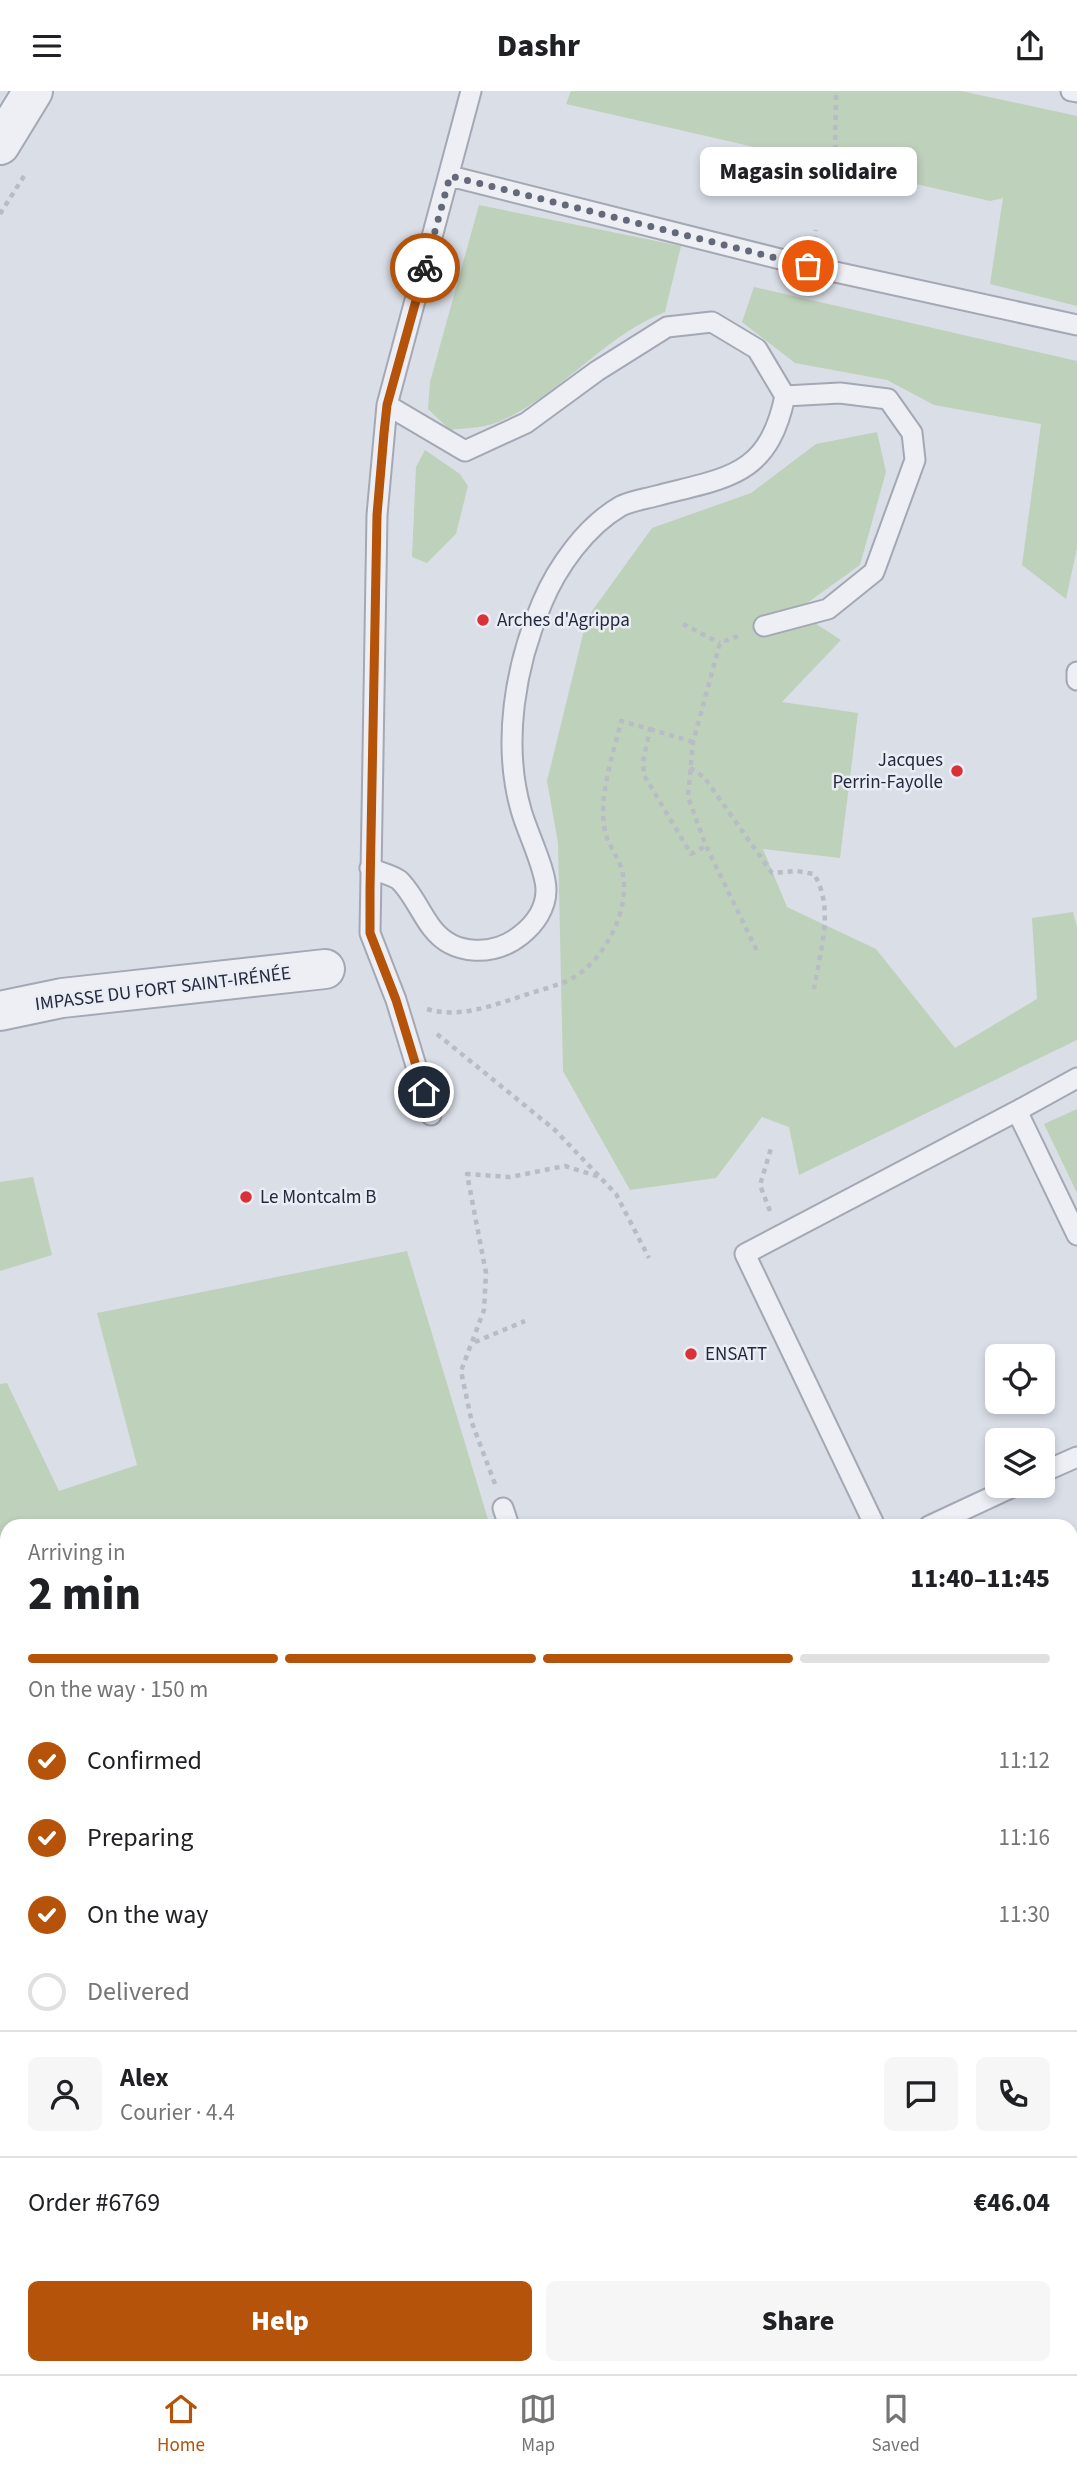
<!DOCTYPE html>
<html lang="en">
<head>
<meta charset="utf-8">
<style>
  body { margin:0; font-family:"Source Sans 3",sans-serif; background:#f6f6f6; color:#202124; height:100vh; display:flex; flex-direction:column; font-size:26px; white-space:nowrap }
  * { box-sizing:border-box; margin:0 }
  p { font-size:23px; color:#757577 }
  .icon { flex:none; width:38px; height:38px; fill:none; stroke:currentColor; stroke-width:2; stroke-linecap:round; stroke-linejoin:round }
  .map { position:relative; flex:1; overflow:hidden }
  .side { position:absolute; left:0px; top:1428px; width:1078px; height:856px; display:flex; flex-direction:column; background:#fff; border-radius:21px 21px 0 0; box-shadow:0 4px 10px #0003 }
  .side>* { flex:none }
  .tools { position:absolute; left:985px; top:1253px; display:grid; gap:14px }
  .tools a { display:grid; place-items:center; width:70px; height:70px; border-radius:10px; background:#fff; box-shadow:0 4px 10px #0003; font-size:35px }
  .pin { position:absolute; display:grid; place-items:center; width:60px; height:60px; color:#fff; margin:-30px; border:4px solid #fff; border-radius:50%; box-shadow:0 2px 7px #0007 }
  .courier { position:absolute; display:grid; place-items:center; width:70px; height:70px; margin:-35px; border:5px solid #b45309; border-radius:50%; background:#fff; color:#222; box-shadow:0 2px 9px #0007 }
  .bubble { position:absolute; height:49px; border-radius:10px; background:#fff; box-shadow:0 4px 10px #0003; font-size:23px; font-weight:800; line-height:49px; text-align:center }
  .overview em { font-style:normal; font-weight:800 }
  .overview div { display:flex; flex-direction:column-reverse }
  .overview { display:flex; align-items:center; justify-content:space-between; height:119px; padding:0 28px }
  h1 { font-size:46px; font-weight:800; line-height:52px }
  .bar { display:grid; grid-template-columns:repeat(4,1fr); gap:10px 7px; align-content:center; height:84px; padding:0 28px }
  .bar i { height:9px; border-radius:5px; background:#e0e0e0 }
  .bar .selected { background:#b45309 }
  .bar p { grid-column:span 4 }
  .line { display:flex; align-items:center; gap:18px; padding:0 28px; border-top:2px solid #e0e0e0 }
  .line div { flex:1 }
  .round { display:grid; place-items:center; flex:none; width:74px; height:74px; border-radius:10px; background:#f6f6f6 }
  ol { padding:0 28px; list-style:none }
  li { display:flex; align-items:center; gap:21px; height:77px }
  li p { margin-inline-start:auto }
  li .icon { padding:7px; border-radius:50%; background:#b45309; color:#fff; stroke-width:4 }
  li:last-child { color:#757577 }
  li i { width:38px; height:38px; border:4px solid #e0e0e0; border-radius:50% }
  .primary-button { display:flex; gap:14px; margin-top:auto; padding:14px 28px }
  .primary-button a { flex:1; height:80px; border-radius:10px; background:#b45309; color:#fff; font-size:28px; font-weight:800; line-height:80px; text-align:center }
  .primary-button a+a { background:#f6f6f6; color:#202124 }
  header { display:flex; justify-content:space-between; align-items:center; height:91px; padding:0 28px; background:#fff; font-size:32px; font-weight:800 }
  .dock { display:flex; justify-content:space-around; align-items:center; height:98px; border-top:2px solid #e0e0e0; background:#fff; font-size:19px; color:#757577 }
  .dock a { display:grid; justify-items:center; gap:4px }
  .dock .selected { color:#b45309 }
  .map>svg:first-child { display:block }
</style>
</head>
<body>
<header><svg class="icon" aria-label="menu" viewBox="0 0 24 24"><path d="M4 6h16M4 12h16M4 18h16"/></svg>Dashr<svg class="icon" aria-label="share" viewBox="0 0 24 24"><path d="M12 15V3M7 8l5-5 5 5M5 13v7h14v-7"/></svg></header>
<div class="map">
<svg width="1077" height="2283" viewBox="0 0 1077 2283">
  <rect width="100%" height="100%" fill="#dadee7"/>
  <path fill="#bed1bb" d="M 571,0 L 961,0 L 1077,25 L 1077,215 L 990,193 L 1003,107 L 990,110 L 566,13 Z
    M 479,114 L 681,155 L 665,221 C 602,246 560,305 498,331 C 484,337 465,337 450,339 L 428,318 L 430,291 Z
    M 754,196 L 1077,270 L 1077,457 L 1066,508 L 1022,474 L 1041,333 L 934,314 L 887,289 L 795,272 L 742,231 Z
    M 877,341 L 886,381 L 860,474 L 796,520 L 841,549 L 782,611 L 858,622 L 840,767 L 763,758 L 787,816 L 876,858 L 955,957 L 1037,908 L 1032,827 L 1073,821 L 1077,836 L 1077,949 L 799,1084 L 789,1036 L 762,1026 L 716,1087 L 630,1099 L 563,980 L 558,752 L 547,690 L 587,527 L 652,437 L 751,402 L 816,353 Z
    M 425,359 L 460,383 L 468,395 L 456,443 L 427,472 L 412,466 L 416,376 Z
    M 1077,1018 L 1077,1102 L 1044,1033 Z
    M 33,1086 L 52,1164 L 0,1180 L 0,1091 Z
    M 407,1160 L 490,1435 L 7,1435 L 7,1659 L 0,1662 L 0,1293 L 7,1292 L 59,1400 L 137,1374 L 97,1222 Z
    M 0,1672 L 7,1721 L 7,1772 L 0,1775 Z
    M 7,2022 L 7,2277 L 67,2277 L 62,2283 L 0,2283 L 0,2025 Z"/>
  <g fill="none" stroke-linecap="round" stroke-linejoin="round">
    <defs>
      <path id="lane" d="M 1071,0 L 1077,1
        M 450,85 L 808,175 L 1077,234
        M 387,314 L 465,360 L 526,332 L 597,280 L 667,236 L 712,231 L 757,258 L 785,305 L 840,302 L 888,308 L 912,342 L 915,369 L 874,481 L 828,518 L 764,535
        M 1077,581 L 1077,589
        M 370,777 C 379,781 392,784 399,789 C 412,801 421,823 432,837 C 454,866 495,865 521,844 C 535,833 546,817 546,799 C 546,778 527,741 521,719 C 502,652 515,575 542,512 C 557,476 586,435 621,415 C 631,410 645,408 656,405 C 728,386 768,386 785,305
        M 1077,987 L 1017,1020 L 1077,1144
        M 431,1024 L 396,909 L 370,842 L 377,424 L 387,314 L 471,0
        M 1043,1381 L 1077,1366
        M 503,1417 L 509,1435
        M 875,1435 L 745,1163 L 1017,1020
        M 929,1435 L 1015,1395"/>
      <path id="street" d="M 0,54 L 33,0
        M 0,920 L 62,907 L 325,878
        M 1071,1685 L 1077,1683
        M 0,1890 L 7,1895
        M 0,1960 L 7,1956"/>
    </defs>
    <use href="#lane" stroke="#a3a8b4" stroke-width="23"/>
    <use href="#street" stroke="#a3a8b4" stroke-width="42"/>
    <path stroke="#b8bcc5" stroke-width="4.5" stroke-dasharray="5 5" stroke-linecap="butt" d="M 835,69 L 836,0
      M 0,123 L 24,85
      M 814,150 L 816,139
      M 683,533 L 720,552
      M 738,545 L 720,552 L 693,651 L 688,706 L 706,755 L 758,862
      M 650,638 L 693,651
      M 690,677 L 704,686 L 772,782 L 797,780 L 814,783 C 835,818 820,860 814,898
      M 427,918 C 459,928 494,914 525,904 C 540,899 557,895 571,888 C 603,871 630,821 623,784 C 621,769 608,755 605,740 C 598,704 613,665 621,630 L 650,638 L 643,671 L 644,684 L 691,763 L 706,755
      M 437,943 L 555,1039 L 616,1103 L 649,1167
      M 770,1120 L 760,1094 L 772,1054
      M 475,1251 L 525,1230
      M 495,1393 L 472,1332 L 461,1280 L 484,1219 L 486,1182 L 467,1083 L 510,1086 L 565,1075 L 600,1086
      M 241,2283 L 242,2277"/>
    <use href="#lane" stroke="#edeff5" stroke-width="19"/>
    <use href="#street" stroke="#edeff5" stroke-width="38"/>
  </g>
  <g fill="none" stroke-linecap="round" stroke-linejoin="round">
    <path stroke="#636979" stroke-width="7" stroke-dasharray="0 12.6" d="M 425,177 L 450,85 L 808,175"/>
    <path stroke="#b45309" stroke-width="9" d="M 424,1001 L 396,909 L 370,842 L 370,799 L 377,424 L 384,342 L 387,314 L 425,177"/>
  </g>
  <g fill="#da3138" stroke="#eaedf4" stroke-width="2.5">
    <circle cx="483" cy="529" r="7"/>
    <circle cx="957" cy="680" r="7"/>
    <circle cx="246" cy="1106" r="7"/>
    <circle cx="691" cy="1263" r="7"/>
  </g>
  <g text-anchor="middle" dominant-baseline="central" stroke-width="5" stroke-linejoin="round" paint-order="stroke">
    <g font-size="19" fill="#232a3e" stroke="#eaedf4" text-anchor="start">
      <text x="497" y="529">Arches d'Agrippa</text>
      <text x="943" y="669" text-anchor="end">Jacques<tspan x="943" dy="22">Perrin-Fayolle</tspan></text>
      <text x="260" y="1106">Le Montcalm B</text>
      <text x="705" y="1263">ENSATT</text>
    </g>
    <g font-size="19" fill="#232a3e" stroke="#eaedf4">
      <text transform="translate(163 898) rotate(-7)">IMPASSE DU FORT SAINT-IRÉNÉE</text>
    </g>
  </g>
</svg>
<div class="tools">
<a><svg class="icon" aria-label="locate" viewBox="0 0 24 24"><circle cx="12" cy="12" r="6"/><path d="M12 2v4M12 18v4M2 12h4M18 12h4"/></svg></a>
<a><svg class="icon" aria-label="layers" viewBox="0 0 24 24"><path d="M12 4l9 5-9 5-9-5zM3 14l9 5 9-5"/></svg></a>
</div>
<div class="pin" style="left:808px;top:175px;background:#ea580c"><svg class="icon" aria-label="bag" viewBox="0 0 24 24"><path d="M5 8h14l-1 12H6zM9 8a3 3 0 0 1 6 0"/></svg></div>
<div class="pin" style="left:424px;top:1001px;background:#1f2937"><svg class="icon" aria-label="home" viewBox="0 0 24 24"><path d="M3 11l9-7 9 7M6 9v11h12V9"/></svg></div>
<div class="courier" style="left:425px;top:177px"><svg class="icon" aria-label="bike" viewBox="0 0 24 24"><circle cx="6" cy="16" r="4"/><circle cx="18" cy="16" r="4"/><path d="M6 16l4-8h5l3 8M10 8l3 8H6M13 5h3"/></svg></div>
<div class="bubble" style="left:700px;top:56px;width:217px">Magasin solidaire</div>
<section class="side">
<div class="overview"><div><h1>2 min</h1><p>Arriving in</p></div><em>11:40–11:45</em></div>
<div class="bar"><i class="selected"></i><i class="selected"></i><i class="selected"></i><i></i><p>On the way · 150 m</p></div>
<ol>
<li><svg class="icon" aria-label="check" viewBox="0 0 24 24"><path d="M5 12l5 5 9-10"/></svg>Confirmed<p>11:12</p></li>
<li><svg class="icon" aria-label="check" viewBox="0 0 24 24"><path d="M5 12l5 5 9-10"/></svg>Preparing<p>11:16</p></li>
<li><svg class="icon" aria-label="check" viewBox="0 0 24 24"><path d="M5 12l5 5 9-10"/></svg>On the way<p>11:30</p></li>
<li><i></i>Delivered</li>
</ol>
<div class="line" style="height:126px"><a class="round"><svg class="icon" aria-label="person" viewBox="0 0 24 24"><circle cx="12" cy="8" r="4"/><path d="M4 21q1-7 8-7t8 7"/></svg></a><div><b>Alex</b><p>Courier · 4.4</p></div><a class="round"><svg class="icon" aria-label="chat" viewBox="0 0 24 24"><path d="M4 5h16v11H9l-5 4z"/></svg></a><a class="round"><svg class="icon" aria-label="phone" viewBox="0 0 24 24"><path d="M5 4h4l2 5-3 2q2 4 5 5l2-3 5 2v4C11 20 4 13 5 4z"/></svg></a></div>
<div class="line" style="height:91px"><div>Order #6769</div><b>€46.04</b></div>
<div class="primary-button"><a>Help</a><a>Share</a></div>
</section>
</div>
<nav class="dock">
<a class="selected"><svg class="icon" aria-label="home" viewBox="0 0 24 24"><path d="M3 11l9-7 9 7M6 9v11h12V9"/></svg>Home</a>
<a><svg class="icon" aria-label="map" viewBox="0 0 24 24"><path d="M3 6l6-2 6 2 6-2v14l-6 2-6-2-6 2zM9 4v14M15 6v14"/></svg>Map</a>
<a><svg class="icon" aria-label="saved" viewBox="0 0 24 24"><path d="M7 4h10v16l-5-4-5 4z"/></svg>Saved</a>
</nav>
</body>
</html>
